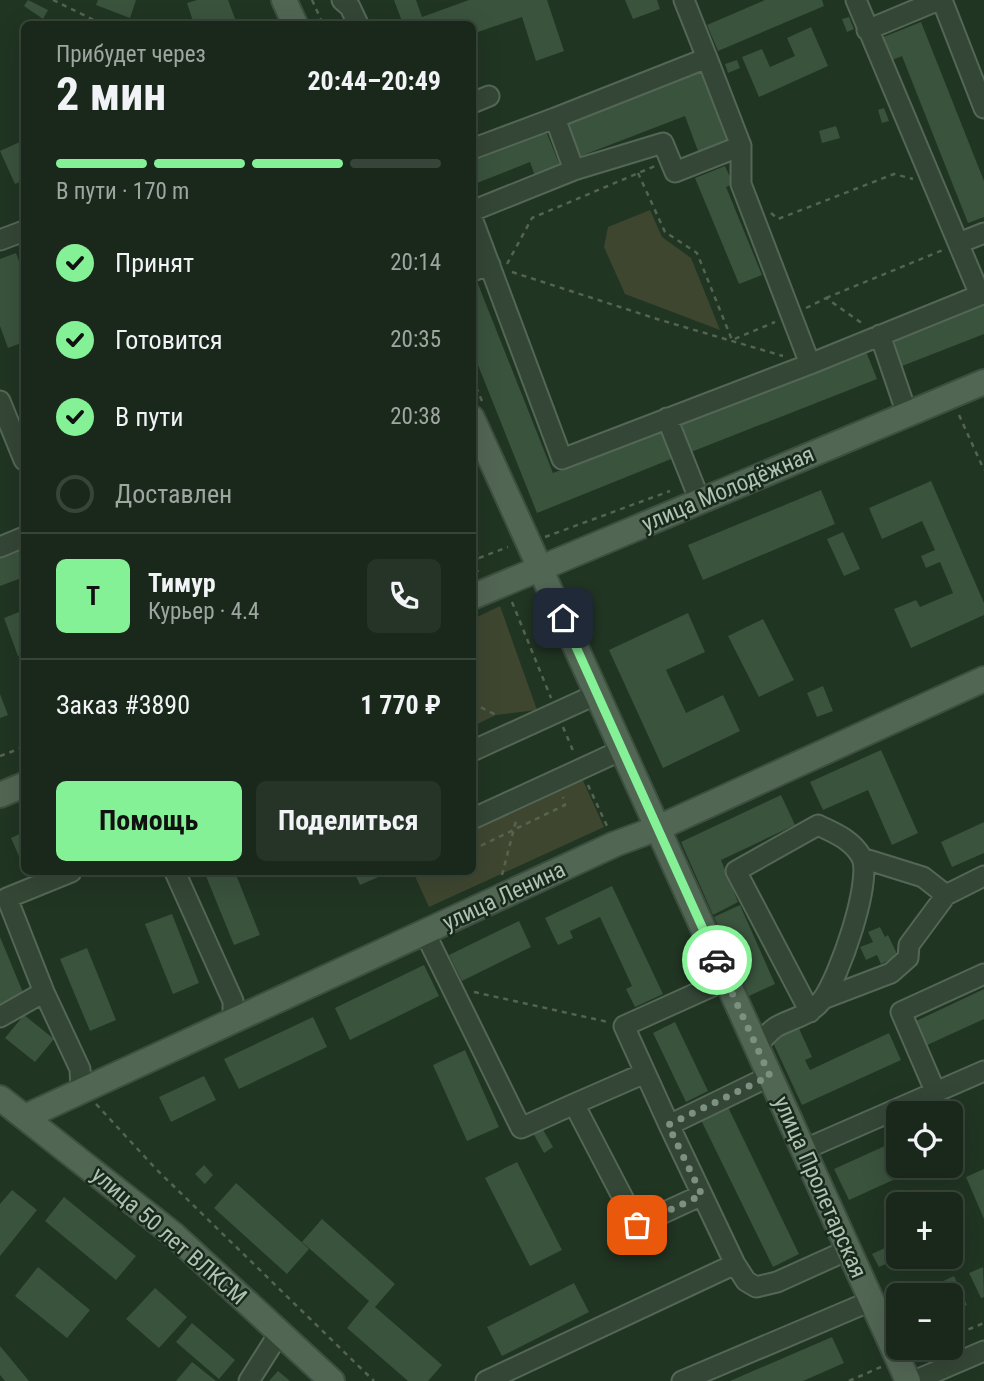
<!DOCTYPE html>
<html lang="ru">
<head>
<meta charset="utf-8">
<style>
  body { margin:0; font-family:"Roboto Condensed",sans-serif; background:#263427; color:#f1f3f6; height:100vh; display:flex; flex-direction:column; font-size:26px; white-space:nowrap }
  * { box-sizing:border-box; margin:0 }
  p { font-size:23px; color:#9fa6a2 }
  .icon { flex:none; width:38px; height:38px; fill:none; stroke:currentColor; stroke-width:2; stroke-linecap:round; stroke-linejoin:round }
  .map { position:relative; flex:1; overflow:hidden }
  .sheet { position:absolute; left:21px; top:21px; width:455px; height:854px; display:flex; flex-direction:column; background:#19281a; border-radius:10px; box-shadow:0 7px 28px #0002,0 0 0 2px #374439 }
  .sheet>* { flex:none }
  .buttons { position:absolute; left:886px; top:1101px; display:grid; gap:14px }
  .buttons a { display:grid; place-items:center; width:77px; height:77px; border-radius:10px; background:#19281a; box-shadow:0 7px 28px #0002,0 0 0 2px #374439; font-size:35px }
  .pin { position:absolute; display:grid; place-items:center; width:60px; height:60px; color:#fff; margin:-30px; border-radius:14px; box-shadow:0 4px 10px #0006 }
  .courier { position:absolute; display:grid; place-items:center; width:70px; height:70px; margin:-35px; border:5px solid #85f197; border-radius:50%; background:#fff; color:#222; box-shadow:0 2px 9px #0007 }
  .overview em { font-style:normal; font-weight:700 }
  .overview div { display:flex; flex-direction:column-reverse }
  .overview { display:flex; align-items:center; justify-content:space-between; height:119px; padding:0 35px }
  h1 { font-size:46px; font-weight:700; line-height:52px }
  .bar { display:grid; grid-template-columns:repeat(4,1fr); gap:10px 7px; align-content:center; height:84px; padding:0 35px }
  .bar i { height:9px; border-radius:5px; background:#374439 }
  .bar .selected { background:#85f197 }
  .bar p { grid-column:span 4 }
  .line { display:flex; align-items:center; gap:18px; padding:0 35px; border-top:2px solid #374439 }
  .line div { flex:1 }
  .round { display:grid; place-items:center; flex:none; width:74px; height:74px; border-radius:10px; background:#263427 }
  ol { padding:0 35px; list-style:none }
  li { display:flex; align-items:center; gap:21px; height:77px }
  li p { margin-inline-start:auto }
  li .icon { padding:7px; border-radius:50%; background:#85f197; color:#111; stroke-width:4 }
  li:last-child { color:#9fa6a2 }
  li i { width:38px; height:38px; border:4px solid #374439; border-radius:50% }
  .cta { display:flex; gap:14px; margin-top:auto; padding:14px 35px }
  .cta a { flex:1; height:80px; border-radius:10px; background:#85f197; color:#111; font-size:28px; font-weight:700; line-height:80px; text-align:center }
  .cta a+a { background:#263427; color:#f1f3f6 }
  .map>svg:first-child { display:block }
</style>
</head>
<body>
<div class="map">
<svg width="984" height="1381" viewBox="0 0 984 1381">
  <rect width="100%" height="100%" fill="#213523"/>
  <path fill="#3e4630" d="M 650,210 L 662,237 L 691,258 L 720,330 L 625,294 L 604,247 L 608,227 Z
    M 500,606 L 537,710 L 496,715 L 473,726 L 473,619 Z
    M 580,774 L 604,827 L 429,907 L 413,872 L 472,872 L 473,823 Z"/>
  <path fill="#3a533d" d="M 28,0 L 48,10 L 43,19 L 24,6 Z
    M 98,0 L 136,0 L 130,18 L 96,5 Z
    M 197,0 L 228,0 L 237,24 L 194,24 L 187,3 Z
    M 394,0 L 416,0 L 422,17 L 469,0 L 547,0 L 564,51 L 536,61 L 522,17 L 472,34 L 472,24 L 403,24 Z
    M 625,0 L 657,0 L 660,9 L 633,19 Z
    M 765,0 L 822,0 L 824,6 L 718,51 L 707,25 Z
    M 849,17 L 854,29 L 847,32 L 842,19 Z
    M 921,22 L 984,181 L 984,217 L 968,223 L 902,56 L 890,61 L 881,38 Z
    M 811,27 L 828,66 L 759,97 L 742,57 L 762,49 L 770,67 L 795,56 L 787,38 Z
    M 737,60 L 740,68 L 728,73 L 725,64 Z
    M 700,70 L 727,140 L 698,151 L 685,116 L 581,156 L 567,122 Z
    M 884,108 L 889,121 L 882,123 L 878,110 Z
    M 544,126 L 560,166 L 535,176 L 530,162 L 472,185 L 472,155 Z
    M 836,126 L 840,138 L 822,143 L 819,131 Z
    M 24,140 L 24,180 L 15,184 L 0,151 Z
    M 725,166 L 733,184 L 726,187 L 762,275 L 739,284 L 695,178 Z
    M 16,253 L 24,275 L 24,342 L 8,348 L 0,326 L 0,259 Z
    M 476,279 L 553,473 L 664,428 L 676,457 L 537,513 L 472,350 L 472,281 Z
    M 984,300 L 984,334 L 897,368 L 886,339 Z
    M 865,349 L 877,379 L 686,454 L 674,423 Z
    M 931,481 L 984,603 L 984,615 L 911,648 L 894,609 L 916,600 L 920,607 L 953,593 L 940,562 L 926,568 L 921,556 L 935,550 L 922,521 L 882,539 L 869,508 Z
    M 821,490 L 835,524 L 703,580 L 688,545 Z
    M 843,532 L 860,569 L 844,576 L 827,539 Z
    M 19,548 L 24,564 L 24,577 L 0,586 L 0,555 Z
    M 24,610 L 24,653 L 18,656 L 4,618 Z
    M 688,613 L 705,652 L 666,670 L 686,713 L 723,695 L 740,731 L 663,768 L 609,650 Z
    M 763,619 L 794,680 L 759,697 L 728,636 Z
    M 823,686 L 833,711 L 817,717 L 807,693 Z
    M 0,694 L 8,715 L 0,718 Z
    M 881,750 L 918,833 L 892,845 L 868,790 L 823,810 L 810,782 Z
    M 781,795 L 795,825 L 721,860 L 738,902 L 713,915 L 681,842 Z
    M 984,822 L 984,853 L 952,867 L 941,842 Z
    M 24,832 L 24,862 L 22,863 L 11,838 Z
    M 216,872 L 235,872 L 260,935 L 234,945 L 206,876 Z
    M 354,872 L 381,872 L 383,875 L 360,885 Z
    M 612,886 L 663,994 L 635,1007 L 626,989 L 632,986 L 600,917 L 570,931 L 573,938 L 558,945 L 545,918 Z
    M 740,905 L 775,984 L 749,996 L 714,917 Z
    M 172,914 L 199,983 L 173,994 L 145,924 Z
    M 519,921 L 531,947 L 462,981 L 449,955 Z
    M 880,927 L 885,937 L 888,935 L 898,956 L 881,964 L 877,955 L 866,960 L 860,947 L 873,942 L 868,932 Z
    M 0,937 L 24,995 L 0,1004 Z
    M 87,948 L 116,1020 L 90,1031 L 60,959 Z
    M 424,965 L 439,996 L 350,1040 L 335,1008 Z
    M 984,989 L 984,1019 L 925,1046 L 914,1022 Z
    M 24,1015 L 54,1039 L 35,1062 L 5,1038 Z
    M 313,1017 L 327,1047 L 239,1089 L 224,1059 Z
    M 675,1022 L 708,1091 L 686,1102 L 653,1033 Z
    M 796,1022 L 812,1057 L 805,1060 L 810,1070 L 889,1033 L 901,1060 L 802,1105 L 769,1034 Z
    M 465,1050 L 499,1127 L 467,1141 L 433,1065 Z
    M 204,1076 L 216,1100 L 171,1122 L 159,1097 Z
    M 727,1105 L 799,1254 L 773,1267 L 700,1118 Z
    M 542,1128 L 553,1147 L 544,1153 L 533,1133 Z
    M 898,1140 L 898,1166 L 924,1166 L 849,1200 L 834,1169 Z
    M 517,1162 L 562,1250 L 530,1266 L 485,1178 Z
    M 204,1165 L 213,1175 L 205,1184 L 195,1174 Z
    M 984,1169 L 984,1219 L 966,1177 Z
    M 236,1183 L 309,1249 L 287,1274 L 214,1208 Z
    M 12,1190 L 37,1210 L 0,1256 L 0,1204 Z
    M 64,1197 L 136,1256 L 116,1280 L 45,1221 Z
    M 322,1219 L 395,1284 L 375,1307 L 442,1365 L 428,1381 L 408,1381 L 347,1328 L 369,1301 L 302,1242 Z
    M 898,1242 L 898,1256 L 903,1256 L 879,1267 L 872,1254 Z
    M 38,1267 L 90,1310 L 67,1338 L 15,1296 Z
    M 983,1267 L 984,1297 L 981,1298 L 969,1273 Z
    M 954,1276 L 967,1305 L 950,1313 L 950,1295 L 913,1295 Z
    M 574,1283 L 589,1312 L 502,1356 L 487,1327 Z
    M 155,1288 L 187,1317 L 159,1348 L 126,1319 Z
    M 192,1323 L 235,1360 L 219,1379 L 176,1342 Z
    M 832,1337 L 844,1363 L 803,1381 L 730,1381 Z
    M 0,1346 L 29,1381 L 5,1381 L 0,1375 Z
    M 192,1362 L 216,1381 L 176,1381 Z
    M 278,1371 L 290,1381 L 269,1381 Z"/>
  <g fill="none" stroke-linecap="round" stroke-linejoin="round">
    <defs>
      <path id="minor" d="M 342,0 L 350,7 L 358,24
        M 684,0 L 707,58
        M 942,0 L 984,108
        M 867,30 L 939,0
        M 472,103 L 489,96
        M 555,118 L 707,58 L 741,146
        M 472,149 L 555,118 L 574,170 L 663,143 L 675,172 L 741,146 L 741,184 L 810,364 L 980,295 L 856,0
        M 472,211 L 574,170
        M 472,218 L 562,459 L 810,364
        M 0,240 L 24,231
        M 959,243 L 984,233
        M 472,271 L 490,265
        M 880,335 L 907,414
        M 0,401 L 24,460
        M 667,418 L 700,501
        M 0,547 L 24,537
        M 472,751 L 597,694
        M 472,819 L 622,750
        M 862,858 L 923,877 L 946,895 L 984,876
        M 71,872 L 7,898 L 44,992 L 80,1069 L 81,1091
        M 175,872 L 233,1001 L 233,1022
        M 425,933 L 521,1128 L 574,1104 L 637,1225 L 702,1195
        M 823,999 L 891,973 L 908,958 L 909,945 L 946,895
        M 0,1017 L 44,992
        M 757,1047 C 762,1040 769,1032 776,1027 C 792,1018 810,1016 822,1000 C 838,980 874,879 861,856 C 851,839 834,833 818,825 L 736,871 L 810,1012
        M 936,1093 L 901,1012 L 984,974
        M 574,1104 L 645,1073
        M 669,1125 L 624,1026 L 726,980
        M 803,1150 L 984,1071
        M 735,1264 L 669,1125 L 770,1076
        M 249,1381 L 278,1335
        M 486,1381 L 735,1264 L 746,1281 L 756,1287 L 777,1282 L 848,1250
        M 682,1381 L 871,1301
        M 914,1381 L 984,1351"/>
      <path id="major" d="M 284,0 L 295,24
        M 472,418 L 908,1381
        M 472,597 L 984,382
        M 0,795 L 24,785
        M 0,1098 L 174,1235 L 332,1381
        M 25,1117 L 615,844 L 658,828 L 984,679"/>
    </defs>
    <use href="#minor" stroke="#546757" stroke-width="23"/>
    <use href="#major" stroke="#3d4f40" stroke-width="28"/>
    <path stroke="#556450" stroke-width="2.5" stroke-dasharray="5 5" stroke-linecap="butt" d="M 53,0 L 102,24
      M 312,0 L 323,24
      M 638,173 L 665,232 L 697,253 L 732,340 L 775,322
      M 771,213 L 778,219 L 894,174 L 913,179
      M 507,264 L 532,218 L 655,166
      M 512,272 L 657,319 L 783,356
      M 826,298 L 943,250
      M 806,308 L 826,298 L 863,324
      M 472,378 L 482,401
      M 959,415 L 984,470
      M 545,537 L 670,491
      M 472,540 L 479,558 L 472,560
      M 479,558 L 508,547
      M 472,561 L 478,572
      M 512,602 L 551,698
      M 472,703 L 496,715
      M 563,727 L 574,753
      M 0,756 L 24,747
      M 588,785 L 607,826
      M 472,850 L 565,805 L 563,797
      M 502,875 L 517,817
      M 474,992 L 608,1022
      M 96,1104 L 156,1169 L 374,1381
      M 950,1337 L 984,1323
      M 916,1352 L 926,1348
      M 849,1381 L 881,1367"/>
    <use href="#minor" stroke="#344636" stroke-width="19"/>
    <use href="#major" stroke="#526654" stroke-width="24"/>
  </g>
  <g fill="none" stroke-linecap="round" stroke-linejoin="round">
    <path stroke="#7d9180" stroke-width="7" stroke-dasharray="0 12.6" d="M 637,1225 L 702,1195 L 668,1125 L 770,1076 L 717,960"/>
    <path stroke="#85f197" stroke-width="9" d="M 563,618 L 717,960"/>
  </g>
  <g text-anchor="middle" dominant-baseline="central" stroke-width="5" stroke-linejoin="round" paint-order="stroke">
    <g font-size="23" fill="#aec3b2" stroke="#192a1c">
      <text transform="translate(728 489) rotate(-23)">улица Молодёжная</text>
      <text transform="translate(504 896) rotate(-25)">улица Ленина</text>
      <text transform="translate(820 1187) rotate(66)">улица Пролетарская</text>
      <text transform="translate(169 1236) rotate(41)">улица 50 лет ВЛКСМ</text>
    </g>
  </g>
</svg>
<div class="buttons">
<a><svg class="icon" aria-label="locate" viewBox="0 0 24 24"><circle cx="12" cy="12" r="6"/><path d="M12 2v4M12 18v4M2 12h4M18 12h4"/></svg></a>
<a>+</a>
<a>−</a>
</div>
<div class="pin" style="left:637px;top:1225px;background:#ea580c"><svg class="icon" aria-label="bag" viewBox="0 0 24 24"><path d="M5 8h14l-1 12H6zM9 8a3 3 0 0 1 6 0"/></svg></div>
<div class="pin" style="left:563px;top:618px;background:#1f2937"><svg class="icon" aria-label="home" viewBox="0 0 24 24"><path d="M3 11l9-7 9 7M6 9v11h12V9"/></svg></div>
<div class="courier" style="left:717px;top:960px"><svg class="icon" aria-label="car" viewBox="0 0 24 24"><path d="M5 17H2v-5l4-1 3-4h7l3 4 3 1v5h-3M9 17h6M6 11h13"/><circle cx="7" cy="17" r="2"/><circle cx="17" cy="17" r="2"/></svg></div>
<section class="sheet">
<div class="overview"><div><h1>2 мин</h1><p>Прибудет через</p></div><em>20:44–20:49</em></div>
<div class="bar"><i class="selected"></i><i class="selected"></i><i class="selected"></i><i></i><p>В пути · 170 m</p></div>
<ol>
<li><svg class="icon" aria-label="check" viewBox="0 0 24 24"><path d="M5 12l5 5 9-10"/></svg>Принят<p>20:14</p></li>
<li><svg class="icon" aria-label="check" viewBox="0 0 24 24"><path d="M5 12l5 5 9-10"/></svg>Готовится<p>20:35</p></li>
<li><svg class="icon" aria-label="check" viewBox="0 0 24 24"><path d="M5 12l5 5 9-10"/></svg>В пути<p>20:38</p></li>
<li><i></i>Доставлен</li>
</ol>
<div class="line" style="height:126px"><b class="round" style="background:#85f197;color:#111">Т</b><div><b>Тимур</b><p>Курьер · 4.4</p></div><a class="round"><svg class="icon" aria-label="phone" viewBox="0 0 24 24"><path d="M5 4h4l2 5-3 2q2 4 5 5l2-3 5 2v4C11 20 4 13 5 4z"/></svg></a></div>
<div class="line" style="height:91px"><div>Заказ #3890</div><b>1 770 ₽</b></div>
<div class="cta"><a>Помощь</a><a>Поделиться</a></div>
</section>
</div>
</body>
</html>
